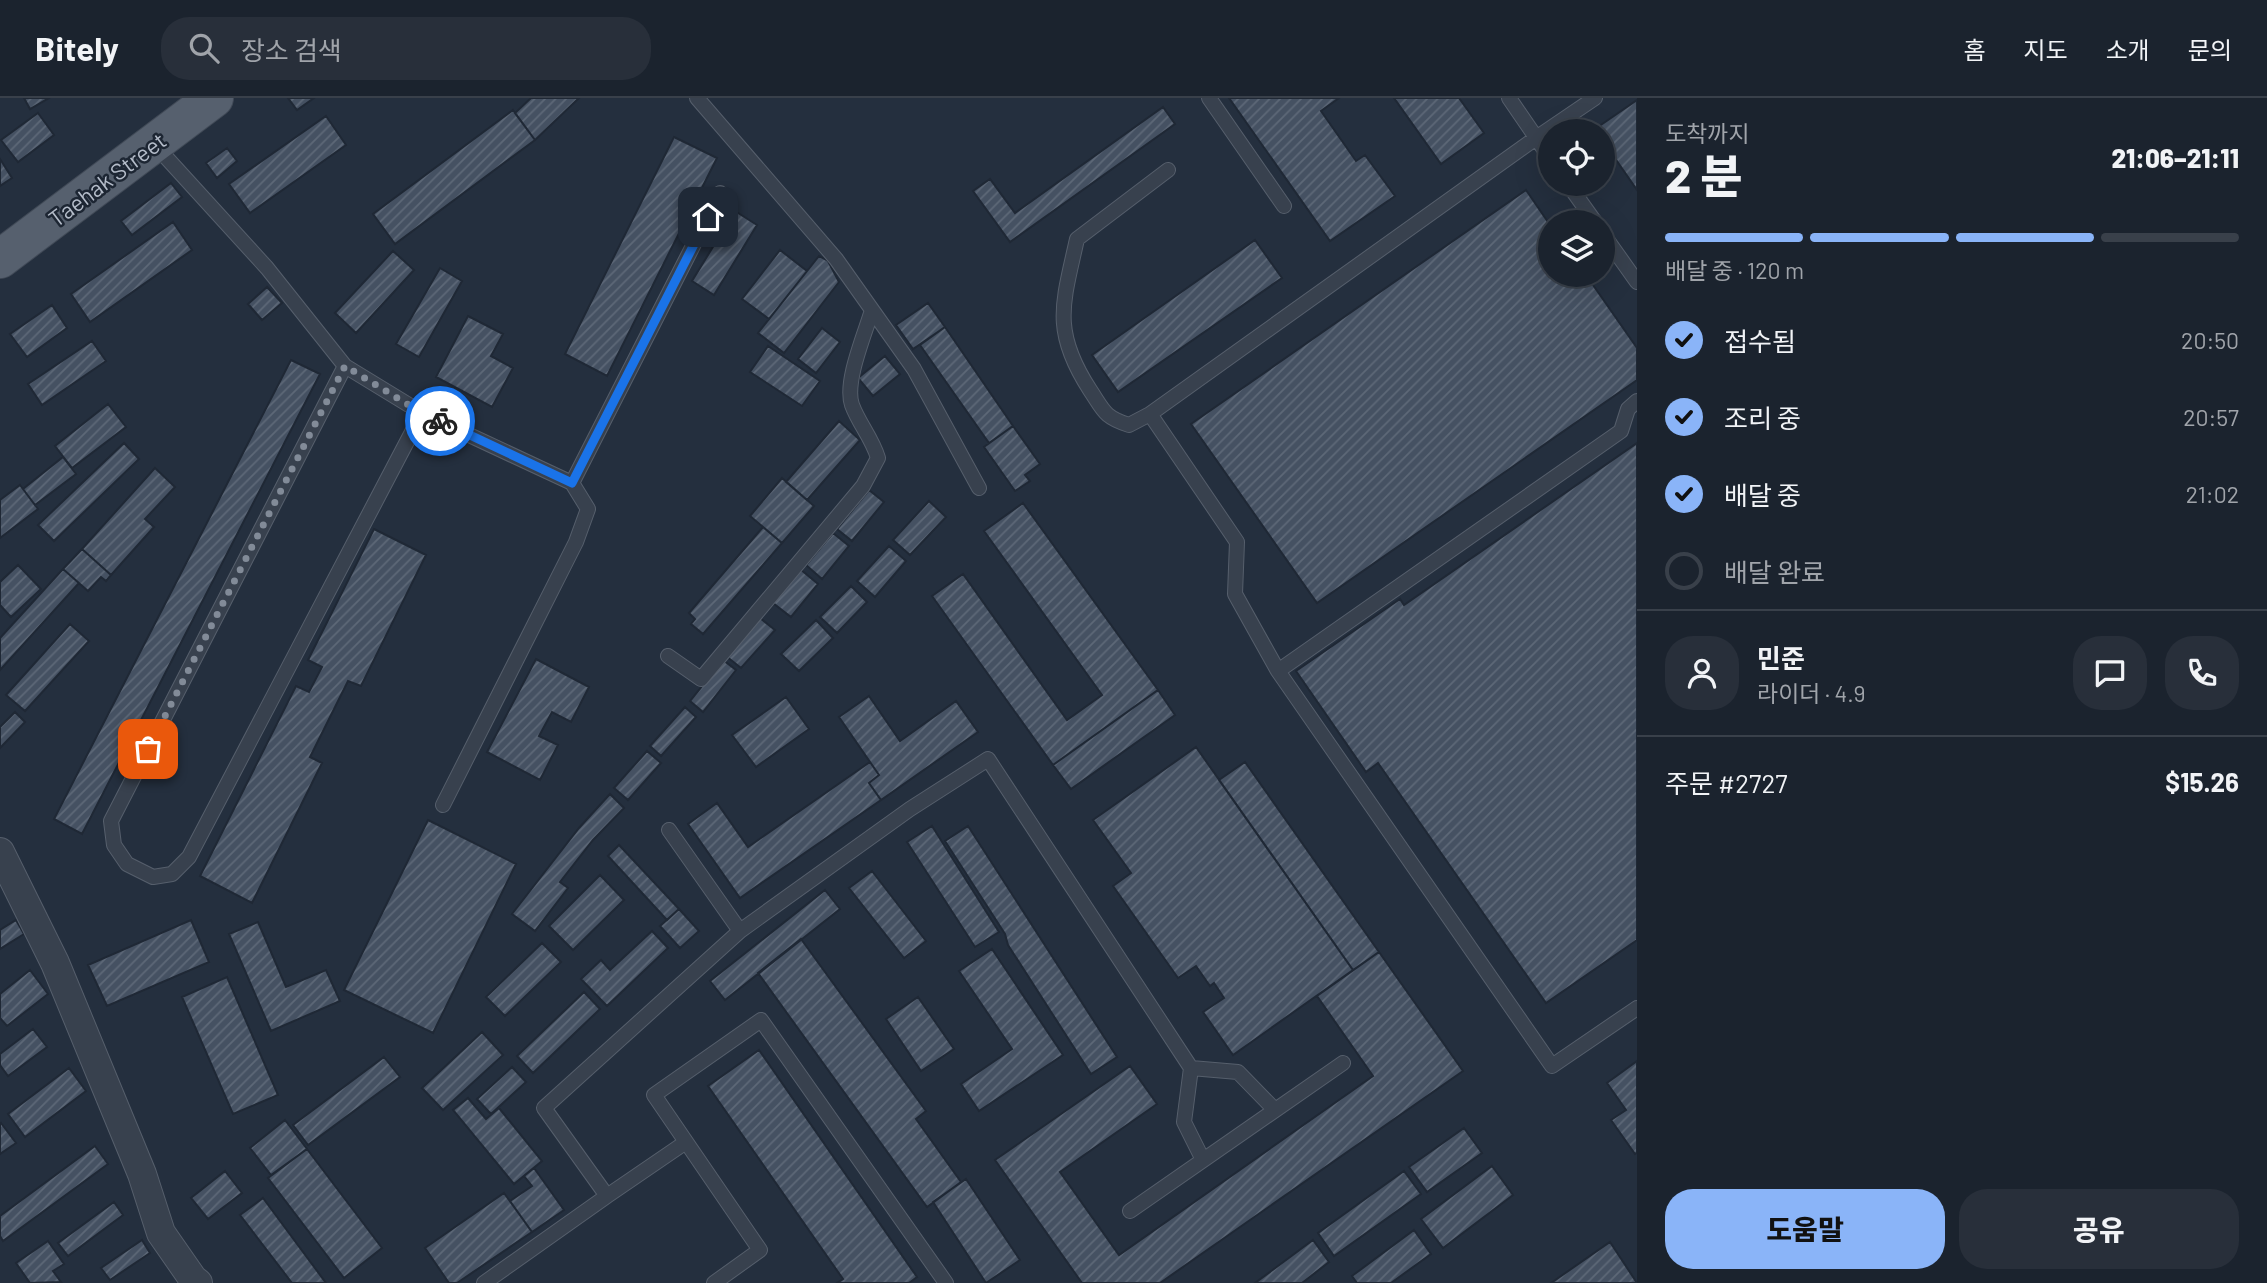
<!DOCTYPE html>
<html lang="ko">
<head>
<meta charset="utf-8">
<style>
  body { margin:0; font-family:Barlow,"Noto Sans KR",sans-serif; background:#282f3a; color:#f1f3f6; height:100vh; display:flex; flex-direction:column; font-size:26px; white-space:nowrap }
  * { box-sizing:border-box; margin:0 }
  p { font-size:23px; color:#a0a4aa }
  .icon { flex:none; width:38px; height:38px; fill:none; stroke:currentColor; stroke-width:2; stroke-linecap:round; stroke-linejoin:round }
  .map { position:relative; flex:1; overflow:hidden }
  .drawer { display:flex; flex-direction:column; background:#1b232e; width:630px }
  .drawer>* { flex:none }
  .fabs { position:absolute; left:1538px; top:21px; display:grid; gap:14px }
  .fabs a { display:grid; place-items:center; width:77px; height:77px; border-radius:50%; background:#1b232e; box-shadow:0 7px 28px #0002,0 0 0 2px #39404a; font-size:35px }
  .pin { position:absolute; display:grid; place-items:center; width:60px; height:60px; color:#fff; margin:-30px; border-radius:14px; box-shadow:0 4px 10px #0006 }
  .courier { position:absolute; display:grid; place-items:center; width:70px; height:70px; margin:-35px; border:5px solid #1a73e8; border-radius:50%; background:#fff; color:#222; box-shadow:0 2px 9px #0007 }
  .overview em { font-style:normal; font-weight:800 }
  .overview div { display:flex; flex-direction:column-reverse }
  .overview { display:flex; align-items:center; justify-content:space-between; height:119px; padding:0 28px }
  h1 { font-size:46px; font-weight:800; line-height:52px }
  .bar { display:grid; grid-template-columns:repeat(4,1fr); gap:10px 7px; align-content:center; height:84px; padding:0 28px }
  .bar i { height:9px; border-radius:5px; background:#39404a }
  .bar .on { background:#8ab4f8 }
  .bar p { grid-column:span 4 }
  .line { display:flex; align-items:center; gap:18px; padding:0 28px; border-top:2px solid #39404a }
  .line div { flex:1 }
  .round { display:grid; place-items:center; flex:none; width:74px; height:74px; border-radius:28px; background:#282f3a }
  ol { padding:0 28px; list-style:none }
  li { display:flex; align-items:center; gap:21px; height:77px }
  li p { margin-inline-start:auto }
  li .icon { padding:7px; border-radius:50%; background:#8ab4f8; color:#111; stroke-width:4 }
  li:last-child { color:#a0a4aa }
  li i { width:38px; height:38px; border:4px solid #39404a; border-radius:50% }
  .action { display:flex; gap:14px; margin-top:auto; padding:14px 28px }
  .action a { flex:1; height:80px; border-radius:28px; background:#8ab4f8; color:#111; font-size:28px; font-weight:800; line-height:80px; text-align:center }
  .action a+a { background:#282f3a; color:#f1f3f6 }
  header { display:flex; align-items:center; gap:42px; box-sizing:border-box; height:98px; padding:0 35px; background:#1b232e; border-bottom:2px solid #39404a }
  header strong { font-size:33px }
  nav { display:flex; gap:38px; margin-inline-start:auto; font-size:24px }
  .search { width:490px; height:63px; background:#282f3a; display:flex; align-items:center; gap:18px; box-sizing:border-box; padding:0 24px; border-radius:28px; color:#a0a4aa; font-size:26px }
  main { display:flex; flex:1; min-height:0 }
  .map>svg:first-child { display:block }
</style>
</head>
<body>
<header>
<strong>Bitely</strong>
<div class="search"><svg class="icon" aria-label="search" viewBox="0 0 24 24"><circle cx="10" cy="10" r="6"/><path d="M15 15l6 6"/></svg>장소 검색</div>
<nav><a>홈</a><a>지도</a><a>소개</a><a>문의</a></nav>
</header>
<main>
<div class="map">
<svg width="1637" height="1185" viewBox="0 0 1637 1185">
  <defs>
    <pattern id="building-hatch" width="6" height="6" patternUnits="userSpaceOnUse" patternTransform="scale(1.75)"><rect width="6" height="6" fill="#455162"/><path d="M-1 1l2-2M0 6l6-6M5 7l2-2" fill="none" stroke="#5d6877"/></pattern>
  </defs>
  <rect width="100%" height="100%" fill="#242f3e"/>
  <path fill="url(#building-hatch)" stroke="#1f2835" stroke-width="2" d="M 24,0 L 49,0 L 30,11 Z
    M 288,0 L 314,0 L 297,12 Z
    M 531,0 L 579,0 L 535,42 L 515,15 Z
    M 1229,0 L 1339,0 L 1321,13 L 1356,63 L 1365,57 L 1395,98 L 1330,143 Z
    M 1394,0 L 1459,0 L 1484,35 L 1441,66 Z
    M 1637,2 L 1637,92 L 1603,43 L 1603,33 L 1595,31 Z
    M 1163,9 L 1175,26 L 1010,144 L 973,93 L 990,81 L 1015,115 Z
    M 513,12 L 535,42 L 395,146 L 373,116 Z
    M 38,15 L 54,37 L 18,64 L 1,42 Z
    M 326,18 L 346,47 L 250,115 L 229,86 Z
    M 674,39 L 717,60 L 607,278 L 565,256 Z
    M 227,50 L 237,63 L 217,80 L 206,65 Z
    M 0,61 L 12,80 L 0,88 Z
    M 171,85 L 182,99 L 132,137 L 121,123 Z
    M 1526,92 L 1550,127 L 1550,177 L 1586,177 L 1637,250 L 1637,282 L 1317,505 L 1191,326 Z
    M 735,113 L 757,127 L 714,197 L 692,183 Z
    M 173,124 L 192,152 L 90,224 L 71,196 Z
    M 1255,142 L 1282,180 L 1118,294 L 1092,257 Z
    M 780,152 L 807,173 L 769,221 L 742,201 Z
    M 393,153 L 414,172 L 356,235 L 335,215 Z
    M 819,158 L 828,163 L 839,184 L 784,255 L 758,235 Z
    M 440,170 L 462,183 L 419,259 L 396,246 Z
    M 267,189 L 282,205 L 262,222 L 248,206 Z
    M 928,205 L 945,229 L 913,251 L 896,227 Z
    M 52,207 L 67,230 L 27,259 L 10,236 Z
    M 468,218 L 503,236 L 491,258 L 513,270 L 492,309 L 436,279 Z
    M 945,229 L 1013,328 L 989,345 L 920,247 Z
    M 822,230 L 840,244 L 816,275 L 798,261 Z
    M 92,243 L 106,263 L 42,307 L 28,286 Z
    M 768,248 L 820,283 L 802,308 L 750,274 Z
    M 885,258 L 900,276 L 873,298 L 858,280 Z
    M 291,262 L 320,276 L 82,736 L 54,721 Z
    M 108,306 L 126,329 L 72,370 L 55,348 Z
    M 839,323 L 860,342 L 807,402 L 786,384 Z
    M 1013,328 L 1040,366 L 1025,377 L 1030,383 L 1015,393 L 984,349 Z
    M 124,345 L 139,361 L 54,443 L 38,427 Z
    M 1637,345 L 1637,842 L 1546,905 L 1378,665 L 1366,674 L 1296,573 L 1400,501 L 1404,507 Z
    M 63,359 L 76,376 L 35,407 L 23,391 Z
    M 155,370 L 175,389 L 145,421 L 154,429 L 111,477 L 82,451 Z
    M 782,380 L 814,408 L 782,445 L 750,418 Z
    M 20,387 L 38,411 L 0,440 L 0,402 Z
    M 869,392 L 884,404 L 852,443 L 837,431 Z
    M 929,403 L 946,419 L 910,457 L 893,442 Z
    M 1023,405 L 1158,592 L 1053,667 L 932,498 L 963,476 L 1067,622 L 1102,597 L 984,433 Z
    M 763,429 L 782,445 L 703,536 L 691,526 L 695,521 L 689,515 Z
    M 374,431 L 426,457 L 361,588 L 348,583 L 310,659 L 322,665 L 252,805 L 200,778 L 296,588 L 309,594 L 322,569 L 308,562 Z
    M 833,435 L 849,448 L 822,481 L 806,467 Z
    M 889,448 L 906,463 L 875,499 L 857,483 Z
    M 82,451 L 111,477 L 106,483 L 101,479 L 88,493 L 63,471 Z
    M 18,467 L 41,491 L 11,519 L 0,507 L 0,484 Z
    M 63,471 L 79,485 L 0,572 L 0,540 Z
    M 800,471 L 818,486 L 791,519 L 773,505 Z
    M 851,488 L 867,504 L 837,535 L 820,519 Z
    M 760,520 L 775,532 L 741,570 L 726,558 Z
    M 816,522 L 833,540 L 799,573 L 781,556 Z
    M 70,526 L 89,543 L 25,613 L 6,597 Z
    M 536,561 L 589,589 L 571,624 L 552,614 L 539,638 L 558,647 L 540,682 L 487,654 Z
    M 723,562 L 736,572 L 703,614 L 690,603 Z
    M 1158,592 L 1175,617 L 1071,691 L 1053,667 Z
    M 869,598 L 900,643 L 956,603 L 978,634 L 881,702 L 869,685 L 879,677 L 839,619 Z
    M 786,599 L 809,631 L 756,669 L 732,637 Z
    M 685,609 L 696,619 L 661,658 L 650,648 Z
    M 15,614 L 25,624 L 0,650 L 0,629 Z
    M 1196,649 L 1353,872 L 1233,957 L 1203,914 L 1224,900 L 1214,885 L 1210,888 L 1196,868 L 1178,880 L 1113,788 L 1131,775 L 1093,722 Z
    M 647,653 L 661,665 L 628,702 L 614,690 Z
    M 870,664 L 879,677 L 869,685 L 881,702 L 740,800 L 688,726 L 717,705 L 748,749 Z
    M 1245,664 L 1379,854 L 1353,872 L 1219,682 Z
    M 610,696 L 624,710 L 593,742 L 560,784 L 568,790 L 535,833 L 512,816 L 579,730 Z
    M 428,722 L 516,766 L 433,935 L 344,892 Z
    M 932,728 L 999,834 L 975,849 L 907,744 Z
    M 968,728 L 1117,959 L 1091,976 L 1008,847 L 1005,836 L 945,743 Z
    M 619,747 L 679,811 L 667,822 L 608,758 Z
    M 872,773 L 926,843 L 904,860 L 849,790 Z
    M 600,777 L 624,802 L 573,852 L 549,828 Z
    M 825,792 L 840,811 L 725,902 L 710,883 Z
    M 679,811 L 699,833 L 680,850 L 660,828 Z
    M 16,822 L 24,836 L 0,851 L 0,832 Z
    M 191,822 L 209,864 L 107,908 L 88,867 Z
    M 258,824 L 286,889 L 326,872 L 340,903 L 271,933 L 229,836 Z
    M 652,833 L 668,850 L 607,908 L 581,881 L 601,862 L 610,872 Z
    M 801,841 L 926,1013 L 916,1021 L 961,1084 L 927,1109 L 758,875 Z
    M 542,845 L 561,864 L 505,918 L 486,899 Z
    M 992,851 L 1063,957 L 979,1013 L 961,986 L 1012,951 L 959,873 Z
    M 1379,854 L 1463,973 L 1160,1185 L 1082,1185 L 995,1062 L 1130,968 L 1157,1006 L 1060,1074 L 1119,1157 L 1373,978 L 1317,898 Z
    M 30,872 L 48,896 L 7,928 L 0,920 L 0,896 Z
    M 227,879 L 278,997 L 233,1016 L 182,899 Z
    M 584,894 L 600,911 L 533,975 L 517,958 Z
    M 918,899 L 954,951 L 921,973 L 886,921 Z
    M 33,931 L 47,949 L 8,978 L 0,967 L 0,956 Z
    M 482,934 L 503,957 L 443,1012 L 422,990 Z
    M 759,952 L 917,1179 L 909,1185 L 837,1185 L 843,1181 L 708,988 Z
    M 384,959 L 400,979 L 308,1047 L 293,1027 Z
    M 1637,963 L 1637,1055 L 1635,1056 L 1611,1022 L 1626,1012 L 1607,985 Z
    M 512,969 L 526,984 L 491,1016 L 477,1001 Z
    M 69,970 L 86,993 L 25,1039 L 8,1016 Z
    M 468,1000 L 486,1021 L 499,1010 L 542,1063 L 514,1086 L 453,1012 Z
    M 285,1022 L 307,1051 L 271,1077 L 250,1050 Z
    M 1,1025 L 16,1045 L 0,1056 L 0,1026 Z
    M 1464,1030 L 1482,1055 L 1427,1094 L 1409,1069 Z
    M 95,1048 L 108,1066 L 3,1143 L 0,1138 L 0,1118 Z
    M 307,1051 L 382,1150 L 344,1180 L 268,1080 Z
    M 1492,1068 L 1513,1097 L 1443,1150 L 1421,1121 Z
    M 534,1070 L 564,1112 L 532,1134 L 510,1103 L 532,1088 L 524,1078 Z
    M 225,1073 L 242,1095 L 208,1121 L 191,1100 Z
    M 1404,1073 L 1421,1096 L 1334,1158 L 1318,1135 Z
    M 966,1081 L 1020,1162 L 986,1185 L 933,1104 Z
    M 504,1095 L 532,1134 L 457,1185 L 449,1185 L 425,1150 Z
    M 263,1100 L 326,1185 L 292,1185 L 240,1117 Z
    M 114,1104 L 123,1117 L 68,1158 L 58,1145 Z
    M 1414,1132 L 1431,1156 L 1391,1185 L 1357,1185 L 1352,1178 Z
    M 142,1142 L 150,1155 L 110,1182 L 101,1170 Z
    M 1313,1142 L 1329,1164 L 1302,1185 L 1255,1185 Z
    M 48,1143 L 64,1166 L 53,1173 L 61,1184 L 30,1185 L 16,1165 Z
    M 1610,1144 L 1637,1185 L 1551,1185 Z"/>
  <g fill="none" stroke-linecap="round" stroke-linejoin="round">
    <defs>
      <path id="service" d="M 697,0 L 836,161 L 914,271 L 979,390
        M 1209,0 L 1284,108
        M 1509,0 L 1550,60
        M 1595,0 L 1536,40 L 1150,316 L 1237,444 L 1235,496 L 1278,573 L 1552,968 L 1637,910
        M 154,46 L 267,170 L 345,268 L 422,315 L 572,385 L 588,411 L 576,444 L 443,707
        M 1568,86 L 1595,124
        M 1603,136 L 1637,184
        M 345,268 L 111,723 L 114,747 L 127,766 L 153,779 L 172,776 L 189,759 L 422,315
        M 1150,316 L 1129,327 C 1104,319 1104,313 1090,292 C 1051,232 1063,205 1077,141 L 1168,72
        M 572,385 L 720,95
        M 668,558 L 701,581 L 863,388 L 878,360 C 872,340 859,326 852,307 C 844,284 865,236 872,212
        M 1278,573 L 1621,333 L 1628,311 L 1637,303
        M 669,732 L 740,833
        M 1191,970 L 1184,1024 L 1203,1062
        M 607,1098 L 686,1044
        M 1130,1113 L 1343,965
        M 484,1185 L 607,1098 L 544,1010 L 740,833 L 910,711 L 988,661 L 1191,970 L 1238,974 L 1275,1012
        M 714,1185 L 760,1152 L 654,997 L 761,922 L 946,1185"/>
      <path id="minor" d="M 0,754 L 55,865 L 142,1076 L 161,1135 L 193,1181 L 198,1185"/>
      <path id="primary" d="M 0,161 L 214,0"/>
    </defs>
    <use href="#service" stroke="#565f6c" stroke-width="16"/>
    <use href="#minor" stroke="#565f6c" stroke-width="30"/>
    <use href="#primary" stroke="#414a57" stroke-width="40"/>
    <use href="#service" stroke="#38414e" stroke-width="14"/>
    <use href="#minor" stroke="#38414e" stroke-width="28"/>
    <use href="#primary" stroke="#56606e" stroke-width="38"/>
  </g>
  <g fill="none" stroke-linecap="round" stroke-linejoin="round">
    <path stroke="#828b98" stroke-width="7" stroke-dasharray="0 12.6" d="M 148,651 L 345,268 L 422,315 L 440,323"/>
    <path stroke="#1a73e8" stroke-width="9" d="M 440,323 L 572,385 L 708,119"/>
  </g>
  <g text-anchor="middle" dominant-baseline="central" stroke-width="5" stroke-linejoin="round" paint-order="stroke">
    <g font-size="23" fill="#b4bcc9" stroke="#1d2633">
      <text transform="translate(107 81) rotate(-37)">Taehak Street</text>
    </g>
  </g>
</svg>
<div class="fabs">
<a><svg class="icon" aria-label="locate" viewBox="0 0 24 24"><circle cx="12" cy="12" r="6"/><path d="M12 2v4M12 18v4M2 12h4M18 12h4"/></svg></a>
<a><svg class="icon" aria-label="layers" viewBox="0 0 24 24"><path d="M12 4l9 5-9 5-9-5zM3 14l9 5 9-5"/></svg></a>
</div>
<div class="pin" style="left:148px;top:651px;background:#ea580c"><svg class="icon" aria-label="bag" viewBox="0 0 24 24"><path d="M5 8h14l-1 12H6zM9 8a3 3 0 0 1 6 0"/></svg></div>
<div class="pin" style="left:708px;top:119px;background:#1f2937"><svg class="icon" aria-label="home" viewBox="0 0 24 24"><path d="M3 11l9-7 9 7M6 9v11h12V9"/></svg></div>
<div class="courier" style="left:440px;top:323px"><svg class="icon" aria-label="bike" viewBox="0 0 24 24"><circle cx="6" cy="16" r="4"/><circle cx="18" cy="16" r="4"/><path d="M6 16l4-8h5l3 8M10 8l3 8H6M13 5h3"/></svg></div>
</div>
<section class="drawer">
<div class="overview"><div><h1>2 분</h1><p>도착까지</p></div><em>21:06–21:11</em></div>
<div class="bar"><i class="on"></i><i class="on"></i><i class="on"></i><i></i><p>배달 중 · 120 m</p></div>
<ol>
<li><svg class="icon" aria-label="check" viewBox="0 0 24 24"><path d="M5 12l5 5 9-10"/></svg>접수됨<p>20:50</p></li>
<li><svg class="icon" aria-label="check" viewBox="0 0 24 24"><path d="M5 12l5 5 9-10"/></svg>조리 중<p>20:57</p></li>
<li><svg class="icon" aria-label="check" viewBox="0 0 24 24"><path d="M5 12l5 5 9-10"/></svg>배달 중<p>21:02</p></li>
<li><i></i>배달 완료</li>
</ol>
<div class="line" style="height:126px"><a class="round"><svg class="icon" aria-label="person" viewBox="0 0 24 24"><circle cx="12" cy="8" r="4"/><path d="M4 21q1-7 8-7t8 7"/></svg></a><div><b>민준</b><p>라이더 · 4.9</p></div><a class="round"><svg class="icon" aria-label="chat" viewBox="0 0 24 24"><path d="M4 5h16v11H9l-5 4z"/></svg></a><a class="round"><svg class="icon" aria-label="phone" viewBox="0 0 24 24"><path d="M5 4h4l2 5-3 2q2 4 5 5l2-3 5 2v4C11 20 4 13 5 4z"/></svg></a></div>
<div class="line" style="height:91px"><div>주문 #2727</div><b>$15.26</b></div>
<div class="action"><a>도움말</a><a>공유</a></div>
</section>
</main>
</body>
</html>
